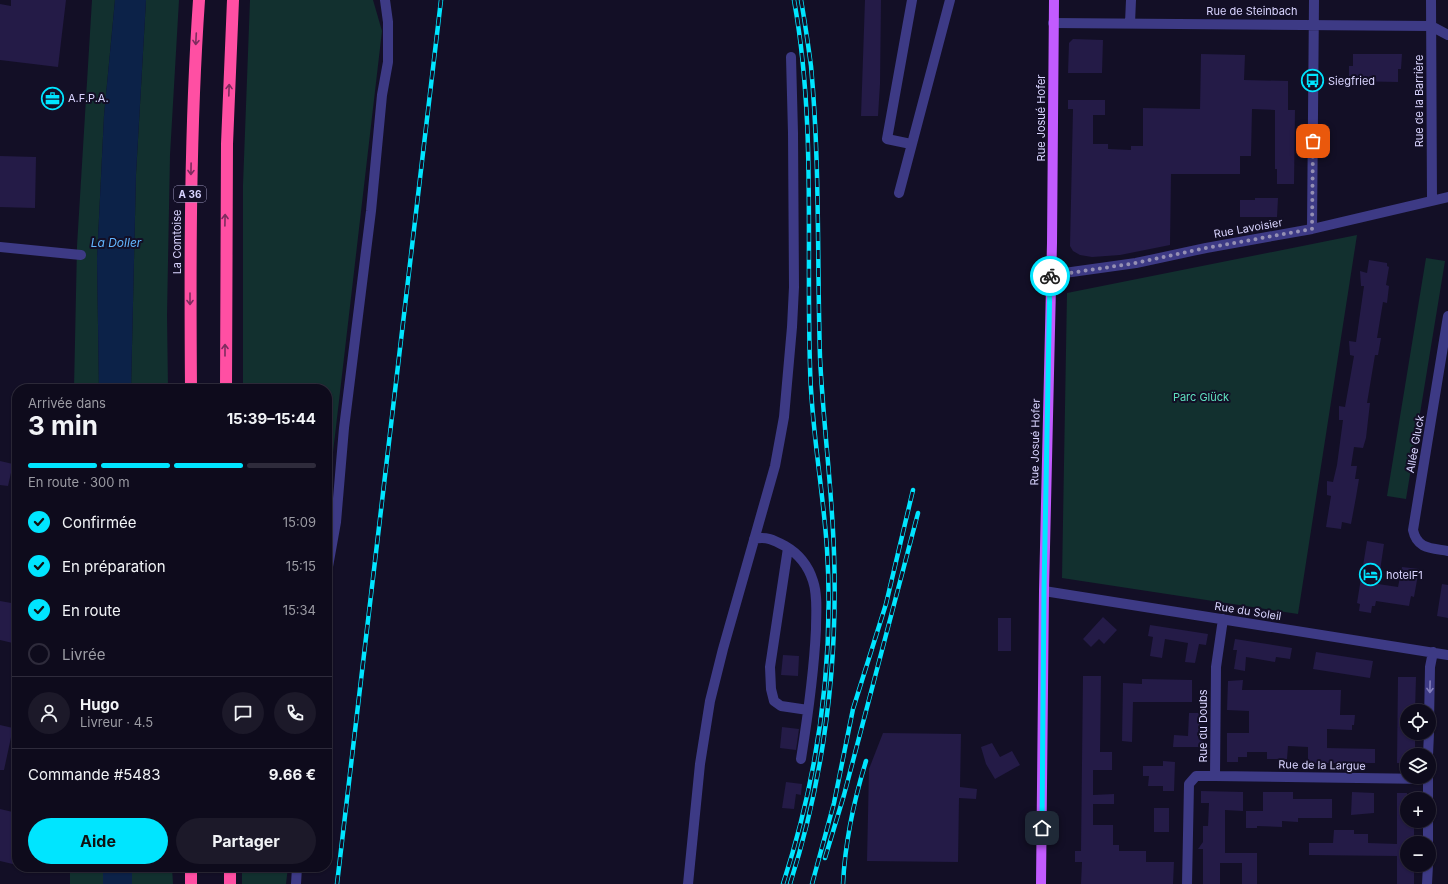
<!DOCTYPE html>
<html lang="fr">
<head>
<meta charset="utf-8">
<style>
  body { margin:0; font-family:Inter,sans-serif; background:#1c1929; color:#f1f3f6; height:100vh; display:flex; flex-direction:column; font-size:15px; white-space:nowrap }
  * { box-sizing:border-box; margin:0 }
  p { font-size:13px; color:#9b9ba3 }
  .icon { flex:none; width:22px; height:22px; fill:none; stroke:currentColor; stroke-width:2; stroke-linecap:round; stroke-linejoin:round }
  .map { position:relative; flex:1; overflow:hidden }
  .details { position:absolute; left:12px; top:384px; width:320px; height:488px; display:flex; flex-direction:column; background:#0e0b1c; border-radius:16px; box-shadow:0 1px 3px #0004,0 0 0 1px #2e2b3b }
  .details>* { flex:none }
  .fabs { position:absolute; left:1400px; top:704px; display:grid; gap:8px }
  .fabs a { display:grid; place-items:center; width:36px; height:36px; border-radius:50%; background:#0e0b1c; box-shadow:0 1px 3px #0004,0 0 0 1px #2e2b3b; font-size:20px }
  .pin { position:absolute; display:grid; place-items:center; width:34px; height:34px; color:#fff; margin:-17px; border-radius:8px; box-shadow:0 2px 6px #0006 }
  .courier { position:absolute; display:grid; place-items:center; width:40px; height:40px; margin:-20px; border:3px solid #00e5ff; border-radius:50%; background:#fff; color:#222; box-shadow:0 1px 5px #0007 }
  .overview em { font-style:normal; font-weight:700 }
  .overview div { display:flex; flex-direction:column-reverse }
  .overview { display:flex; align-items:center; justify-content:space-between; height:68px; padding:0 16px }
  h1 { font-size:26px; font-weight:700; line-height:30px }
  .bar { display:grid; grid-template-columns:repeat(4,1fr); gap:6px 4px; align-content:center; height:48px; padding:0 16px }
  .bar i { height:5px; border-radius:3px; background:#2e2b3b }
  .bar .on { background:#00e5ff }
  .bar p { grid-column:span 4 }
  .line { display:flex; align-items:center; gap:10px; padding:0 16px; border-top:1px solid #2e2b3b }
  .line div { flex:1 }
  .round { display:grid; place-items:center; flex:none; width:42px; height:42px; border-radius:21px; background:#1c1929 }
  ol { padding:0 16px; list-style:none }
  li { display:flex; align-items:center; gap:12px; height:44px }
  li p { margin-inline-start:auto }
  li .icon { padding:4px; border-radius:50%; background:#00e5ff; color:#111; stroke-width:4 }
  li:last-child { color:#9b9ba3 }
  li i { width:22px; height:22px; border:2px solid #2e2b3b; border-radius:50% }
  .cta { display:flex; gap:8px; margin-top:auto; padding:8px 16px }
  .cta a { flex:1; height:46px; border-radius:24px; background:#00e5ff; color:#111; font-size:16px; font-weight:700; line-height:46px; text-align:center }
  .cta a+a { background:#1c1929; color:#f1f3f6 }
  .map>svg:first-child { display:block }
</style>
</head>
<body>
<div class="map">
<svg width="1448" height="884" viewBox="0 0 1448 884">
  <rect width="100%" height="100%" fill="#130f26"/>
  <path fill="#12302f" d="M 92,0 L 115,0 L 104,116 L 97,259 L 99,389 L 74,389 L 77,246 Z
    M 146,0 L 179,0 L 170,155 L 167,315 L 168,389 L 131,389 L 136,174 Z
    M 250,0 L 373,0 L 382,31 L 327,504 L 327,389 L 243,389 L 243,185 Z
    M 1357,235 L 1298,614 L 1062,578 L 1067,293 Z
    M 1426,258 L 1445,261 L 1406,499 L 1387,496 Z
    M 70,867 L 103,867 L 103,884 L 70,884 Z
    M 132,867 L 172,867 L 173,884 L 132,884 Z
    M 242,867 L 288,867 L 286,884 L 242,884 Z"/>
  <path fill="#0c2248" d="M 115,0 L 146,0 L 136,174 L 131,389 L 99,389 L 97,259 L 104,116 Z
    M 103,867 L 132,867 L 132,884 L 103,884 Z"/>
  <path fill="#241b47" d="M 11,0 L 66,0 L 58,67 L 0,60 L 0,4 L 11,6 Z
    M 865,0 L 881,0 L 880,84 L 878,116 L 861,116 Z
    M 1073,39 L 1103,40 L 1102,73 L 1068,73 L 1069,43 Z
    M 1201,54 L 1245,55 L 1244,80 L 1288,81 L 1288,110 L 1295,110 L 1294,184 L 1277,184 L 1277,169 L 1275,169 L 1275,110 L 1252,109 L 1251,156 L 1240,156 L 1240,174 L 1171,174 L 1170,245 L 1120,255 L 1092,257 L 1080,255 L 1073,251 L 1070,246 L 1073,109 L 1068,109 L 1068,100 L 1105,100 L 1105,115 L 1093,115 L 1093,144 L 1108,144 L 1108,149 L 1131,150 L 1131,146 L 1143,146 L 1143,108 L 1200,109 Z
    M 1353,54 L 1402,54 L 1401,69 L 1398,69 L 1398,82 L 1349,81 L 1349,66 L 1353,66 Z
    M 0,156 L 36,157 L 35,208 L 0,207 Z
    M 1255,198 L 1278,198 L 1277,217 L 1240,217 L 1240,200 L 1255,200 Z
    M 1369,260 L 1387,263 L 1387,266 L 1389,267 L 1386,285 L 1389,286 L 1387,303 L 1383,302 L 1377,338 L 1381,338 L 1378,355 L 1375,355 L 1367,403 L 1370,403 L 1366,438 L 1363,448 L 1354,447 L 1351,466 L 1357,466 L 1355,479 L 1359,479 L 1356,497 L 1351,524 L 1342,522 L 1341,529 L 1326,527 L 1331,496 L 1327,495 L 1327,481 L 1333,482 L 1337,465 L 1343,420 L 1339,420 L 1339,406 L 1345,407 L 1354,356 L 1350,355 L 1349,341 L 1356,342 L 1364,286 L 1361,286 L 1360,271 L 1367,273 Z
    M 0,461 L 13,464 L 8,486 L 0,485 Z
    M 1367,541 L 1384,544 L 1378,584 L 1398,587 L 1402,567 L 1419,569 L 1414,597 L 1411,596 L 1409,606 L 1376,601 L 1375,606 L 1372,606 L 1371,613 L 1359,611 L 1360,604 L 1357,603 Z
    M 1442,584 L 1448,585 L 1448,618 L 1437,616 Z
    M 0,601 L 17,604 L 17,644 L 0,640 Z
    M 1103,617 L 1117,630 L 1104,644 L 1099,639 L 1091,647 L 1083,639 Z
    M 998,618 L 1011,618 L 1011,651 L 998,651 Z
    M 1150,625 L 1208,634 L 1206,645 L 1199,644 L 1195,663 L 1185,662 L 1188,643 L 1165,639 L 1162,658 L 1150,656 L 1153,637 L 1148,636 Z
    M 1235,639 L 1292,648 L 1290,659 L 1276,657 L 1275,662 L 1246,657 L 1245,671 L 1234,669 L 1237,650 L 1233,650 Z
    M 1316,652 L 1373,661 L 1370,678 L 1313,669 Z
    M 783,655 L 799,656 L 798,676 L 781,675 Z
    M 1083,676 L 1101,676 L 1100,752 L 1112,752 L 1112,770 L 1093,770 L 1093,795 L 1114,794 L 1114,804 L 1093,804 L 1093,825 L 1113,825 L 1113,845 L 1119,845 L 1119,851 L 1146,851 L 1146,862 L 1174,862 L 1173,884 L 1081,884 L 1082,862 L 1075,862 L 1075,851 L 1081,851 Z
    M 1398,677 L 1416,677 L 1415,711 L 1407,711 L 1407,733 L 1415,733 L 1415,755 L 1407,755 L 1407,763 L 1397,763 Z
    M 1142,679 L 1192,680 L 1192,702 L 1133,702 L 1132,742 L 1122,741 L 1123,683 L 1142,684 Z
    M 1243,680 L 1242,690 L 1341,690 L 1340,715 L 1355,715 L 1354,725 L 1352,725 L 1352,730 L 1327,729 L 1327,748 L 1375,749 L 1375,763 L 1308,763 L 1308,747 L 1288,746 L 1287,759 L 1267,759 L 1267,752 L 1247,752 L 1247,757 L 1238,757 L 1238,762 L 1227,762 L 1227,733 L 1249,733 L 1249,711 L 1227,710 L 1228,681 Z
    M 1189,713 L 1200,713 L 1199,736 L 1203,736 L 1203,747 L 1173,747 L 1174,735 L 1188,736 Z
    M 0,725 L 13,728 L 4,770 L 0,770 Z
    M 782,727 L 799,729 L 796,750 L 780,748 Z
    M 883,733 L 961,734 L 960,787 L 977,789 L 976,799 L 959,798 L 958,862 L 867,861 L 869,769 Z
    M 992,743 L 1000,757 L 1012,751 L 1020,765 L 995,779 L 986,764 L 981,747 Z
    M 1163,761 L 1175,762 L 1174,791 L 1163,791 L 1163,786 L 1148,786 L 1149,776 L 1143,776 L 1143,766 L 1163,766 Z
    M 786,782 L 802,784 L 801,795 L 796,794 L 794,809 L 782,808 Z
    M 1201,791 L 1243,792 L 1243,811 L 1225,810 L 1225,853 L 1257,853 L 1257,884 L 1242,884 L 1242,863 L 1220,863 L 1220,884 L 1203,884 L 1203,849 L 1198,849 L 1203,842 L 1203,826 L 1208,826 L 1209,803 L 1201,803 Z
    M 1263,792 L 1293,792 L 1293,799 L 1332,799 L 1332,818 L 1298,818 L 1298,822 L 1282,821 L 1282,827 L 1257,826 L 1257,828 L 1246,828 L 1246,811 L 1263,811 Z
    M 1352,792 L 1374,793 L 1374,813 L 1351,815 Z
    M 1397,793 L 1407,793 L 1407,821 L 1414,821 L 1414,843 L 1407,843 L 1407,865 L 1414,865 L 1414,884 L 1397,884 L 1397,856 L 1309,855 L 1309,843 L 1333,843 L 1334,830 L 1354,830 L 1354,834 L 1368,834 L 1368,843 L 1397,844 Z
    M 1154,808 L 1169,808 L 1169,832 L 1154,832 Z
    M 0,809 L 17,813 L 17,865 L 0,861 Z"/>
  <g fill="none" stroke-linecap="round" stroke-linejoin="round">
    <path stroke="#3d3a85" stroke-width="10" d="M 1431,0 L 1432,201
      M 1053,23 L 1431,26 L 1448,35
      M 1130,23 L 1131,0
      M 911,144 L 887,139 L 912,0
      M 899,193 L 950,0
      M 1312,229 L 1314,0
      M 0,247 L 81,255
      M 1050,275 L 1136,263 L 1206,248 L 1312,229 L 1448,197
      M 1448,316 L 1413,530 C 1417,549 1431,548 1448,551
      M 754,539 C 766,536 774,540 785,546 C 799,554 808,565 813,581 C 818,596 816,613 816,629 C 814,672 808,715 801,759
      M 788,548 L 770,667 L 771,689 L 774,701 L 781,706 L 808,710
      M 327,572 L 336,522 L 344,428 L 371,211 L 382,95 L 388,62 L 388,22 L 385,0
      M 1044,591 L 1448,655
      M 1429,723 L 1430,667 L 1433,652
      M 1428,755 L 1429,733
      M 1215,776 L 1428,779
      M 1428,799 L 1428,777
      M 1428,843 L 1428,821
      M 296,884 L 297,867
      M 688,884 L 700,764 L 710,701 L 723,649 L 775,466 L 784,417 L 792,327 L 794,287 L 793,133 L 791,57
      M 1187,884 L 1189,784 L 1196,776 L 1215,776 L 1216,667 L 1223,619
      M 1427,884 L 1428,865"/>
    <path stroke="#c25bff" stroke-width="10" d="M 1041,884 L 1044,591 L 1052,243 L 1054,0"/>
    <path stroke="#ff4fa3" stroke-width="12" d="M 191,389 C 190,259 190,130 199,0
      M 226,389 L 227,144 L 233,0
      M 191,867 L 191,884
      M 230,884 L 230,867"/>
    <defs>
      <path id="rail" d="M 825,858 L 844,795 L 918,513
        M 337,884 L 441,0
        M 783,884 C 818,776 834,662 827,549 C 823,488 811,427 810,366 C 806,244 816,121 794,0
        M 790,884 C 824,777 838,666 834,553 C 832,488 823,422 820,357 C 817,260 820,163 811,66 C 808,44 805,22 801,0
        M 812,884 L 834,803 L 853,709 L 886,604 L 913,490
        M 843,884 C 845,843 854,800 866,761"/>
    </defs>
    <use href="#rail" stroke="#00e5ff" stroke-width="4.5"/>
    <use href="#rail" stroke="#130f26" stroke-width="3" stroke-dasharray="9" stroke-linecap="butt"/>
  </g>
  <defs><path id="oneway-shaft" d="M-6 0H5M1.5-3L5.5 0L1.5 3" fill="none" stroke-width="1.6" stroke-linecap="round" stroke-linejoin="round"/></defs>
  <g stroke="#7d2c5e">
    <use href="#oneway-shaft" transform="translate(196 39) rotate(93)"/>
    <use href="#oneway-shaft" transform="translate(229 90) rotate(-88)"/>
    <use href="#oneway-shaft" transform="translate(191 169) rotate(91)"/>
    <use href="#oneway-shaft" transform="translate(225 220) rotate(-89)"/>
    <use href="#oneway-shaft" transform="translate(190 299) rotate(90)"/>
    <use href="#oneway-shaft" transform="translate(225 350) rotate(-90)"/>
  </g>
  <use stroke="#837fbc" href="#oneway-shaft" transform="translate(1430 687) rotate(91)"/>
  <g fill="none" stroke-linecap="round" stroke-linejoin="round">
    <path stroke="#948fb3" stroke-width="4" stroke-dasharray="0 7.2" d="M 1050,276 L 1136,263 L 1206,248 L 1312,229 L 1313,141"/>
    <path stroke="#00e5ff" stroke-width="5" d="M 1042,828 L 1044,591 L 1050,276"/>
  </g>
  <defs>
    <symbol id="bus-ring" viewBox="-11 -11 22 22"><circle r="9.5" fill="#130f26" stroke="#00e5ff" stroke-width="1.5"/><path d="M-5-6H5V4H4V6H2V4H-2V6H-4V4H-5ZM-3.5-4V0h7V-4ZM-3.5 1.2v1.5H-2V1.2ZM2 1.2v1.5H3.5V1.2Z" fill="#00e5ff"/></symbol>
    <symbol id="office-ring" viewBox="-11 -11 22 22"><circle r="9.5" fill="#130f26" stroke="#00e5ff" stroke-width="1.5"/><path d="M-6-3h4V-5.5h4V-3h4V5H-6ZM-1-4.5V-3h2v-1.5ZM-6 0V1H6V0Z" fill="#00e5ff"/></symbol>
    <symbol id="hotel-ring" viewBox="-11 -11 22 22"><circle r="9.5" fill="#130f26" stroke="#00e5ff" stroke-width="1.5"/><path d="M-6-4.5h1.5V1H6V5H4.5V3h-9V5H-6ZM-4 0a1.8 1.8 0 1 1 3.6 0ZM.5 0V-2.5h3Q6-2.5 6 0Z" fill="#00e5ff"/></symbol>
  </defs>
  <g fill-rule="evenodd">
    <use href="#bus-ring" x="1300" y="68" width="25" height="25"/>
    <use href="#office-ring" x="40" y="86" width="25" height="25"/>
    <use href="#hotel-ring" x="1358" y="562" width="25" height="25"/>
  </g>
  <g text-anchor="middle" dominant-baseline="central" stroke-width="4" stroke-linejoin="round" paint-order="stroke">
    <rect fill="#130f26" stroke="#9e99be" stroke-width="1" x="174" y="186" width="32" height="16" rx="3"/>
    <g font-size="10" font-weight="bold" fill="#d9d4ff">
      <text x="190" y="194">A 36</text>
    </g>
    <g font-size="11" fill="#d9d4ff" stroke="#130f26">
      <text x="1252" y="11">Rue de Steinbach</text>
      <text transform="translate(1419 101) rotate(-90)">Rue de la Barrière</text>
      <text transform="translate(1041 118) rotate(-90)">Rue Josué Hofer</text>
      <text transform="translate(1248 228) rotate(-10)">Rue Lavoisier</text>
      <text transform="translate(177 242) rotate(-90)">La Comtoise</text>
      <text transform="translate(1035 442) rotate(-89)">Rue Josué Hofer</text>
      <text transform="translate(1415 444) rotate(-80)">Allée Gluck</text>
      <text transform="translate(1248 611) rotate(9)">Rue du Soleil</text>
      <text transform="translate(1203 726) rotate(-90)">Rue du Doubs</text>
      <text transform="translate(1322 765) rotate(1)">Rue de la Largue</text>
    </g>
    <g font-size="11" fill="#d9d4ff" stroke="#130f26" text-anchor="start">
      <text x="1328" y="81">Siegfried</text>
      <text x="68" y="98">A.F.P.A.</text>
      <text x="1386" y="575">hotelF1</text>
    </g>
    <g font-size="11" fill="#5fe0c0" stroke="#130f26">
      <text x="1201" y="397">Parc Glück</text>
    </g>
    <g font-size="12" font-style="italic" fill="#62b6ff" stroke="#130f26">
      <text x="116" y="242">La Doller</text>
    </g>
  </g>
</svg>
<div class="fabs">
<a><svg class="icon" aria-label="locate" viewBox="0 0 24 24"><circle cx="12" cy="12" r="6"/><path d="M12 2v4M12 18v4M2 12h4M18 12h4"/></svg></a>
<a><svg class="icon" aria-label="layers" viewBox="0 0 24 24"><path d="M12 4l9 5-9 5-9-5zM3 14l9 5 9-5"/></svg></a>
<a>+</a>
<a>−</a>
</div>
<div class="pin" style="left:1313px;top:141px;background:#ea580c"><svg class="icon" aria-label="bag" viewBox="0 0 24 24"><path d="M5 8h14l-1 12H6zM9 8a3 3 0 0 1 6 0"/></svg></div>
<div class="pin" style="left:1042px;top:828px;background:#1f2937"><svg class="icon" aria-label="home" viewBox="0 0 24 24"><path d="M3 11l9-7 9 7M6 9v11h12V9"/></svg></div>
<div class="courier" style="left:1050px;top:276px"><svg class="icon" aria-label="bike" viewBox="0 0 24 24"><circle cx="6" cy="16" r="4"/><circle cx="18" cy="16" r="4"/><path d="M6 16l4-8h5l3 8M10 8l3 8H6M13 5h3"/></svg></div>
<section class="details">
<div class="overview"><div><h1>3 min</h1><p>Arrivée dans</p></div><em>15:39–15:44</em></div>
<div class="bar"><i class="on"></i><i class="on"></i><i class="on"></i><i></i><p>En route · 300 m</p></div>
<ol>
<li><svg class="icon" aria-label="check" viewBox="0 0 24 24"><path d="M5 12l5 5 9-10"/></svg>Confirmée<p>15:09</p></li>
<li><svg class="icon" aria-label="check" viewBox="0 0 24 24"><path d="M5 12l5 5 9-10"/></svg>En préparation<p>15:15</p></li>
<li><svg class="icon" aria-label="check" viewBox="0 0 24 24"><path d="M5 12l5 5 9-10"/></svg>En route<p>15:34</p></li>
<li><i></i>Livrée</li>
</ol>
<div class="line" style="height:72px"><a class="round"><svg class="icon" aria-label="person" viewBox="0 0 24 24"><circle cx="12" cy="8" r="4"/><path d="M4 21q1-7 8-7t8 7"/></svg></a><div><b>Hugo</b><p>Livreur · 4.5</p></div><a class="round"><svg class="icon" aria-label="chat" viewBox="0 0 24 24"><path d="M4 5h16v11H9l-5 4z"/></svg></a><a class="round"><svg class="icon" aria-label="phone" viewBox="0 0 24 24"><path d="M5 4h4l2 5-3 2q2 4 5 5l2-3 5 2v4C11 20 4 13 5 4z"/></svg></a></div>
<div class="line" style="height:52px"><div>Commande #5483</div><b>9.66 €</b></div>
<div class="cta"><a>Aide</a><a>Partager</a></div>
</section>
</div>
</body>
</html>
